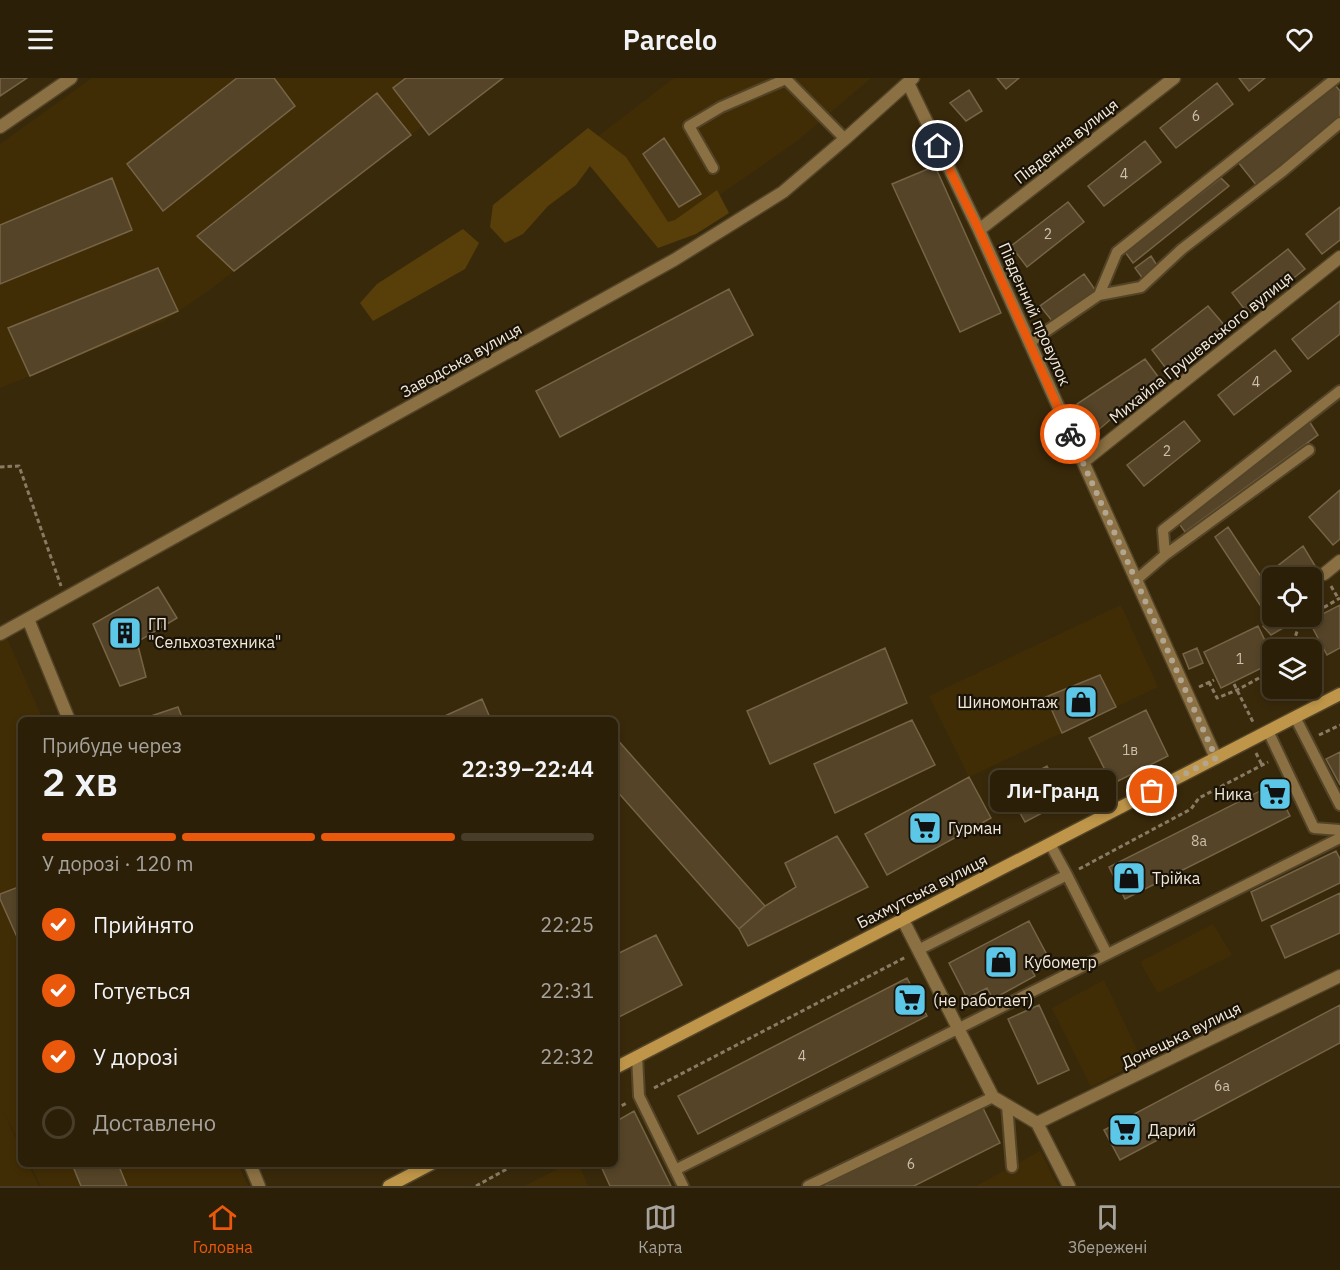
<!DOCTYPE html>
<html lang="uk">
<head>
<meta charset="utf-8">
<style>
  body { margin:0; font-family:"IBM Plex Sans",sans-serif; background:#332712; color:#f1f3f6; height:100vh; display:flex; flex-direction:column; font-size:22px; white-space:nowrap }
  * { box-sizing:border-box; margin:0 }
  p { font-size:20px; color:#a6a29c }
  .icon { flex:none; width:33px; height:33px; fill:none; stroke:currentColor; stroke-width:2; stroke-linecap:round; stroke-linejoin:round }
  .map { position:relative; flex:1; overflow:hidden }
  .panel { position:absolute; left:18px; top:639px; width:600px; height:450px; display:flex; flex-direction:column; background:#2b1f08; border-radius:9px; box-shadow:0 3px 9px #0003,0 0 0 2px #473d29 }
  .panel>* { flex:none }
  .buttons { position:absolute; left:1262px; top:489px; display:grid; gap:12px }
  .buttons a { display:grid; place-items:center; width:60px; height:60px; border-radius:9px; background:#2b1f08; box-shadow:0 3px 9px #0003,0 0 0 2px #473d29; font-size:30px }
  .pin { position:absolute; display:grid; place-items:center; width:51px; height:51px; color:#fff; margin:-26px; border:3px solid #fff; border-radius:50%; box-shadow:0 2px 6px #0007 }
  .courier { position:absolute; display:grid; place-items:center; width:60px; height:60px; margin:-30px; border:4px solid #ea580c; border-radius:50%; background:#fff; color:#222; box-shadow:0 2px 8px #0007 }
  .bubble { position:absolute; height:42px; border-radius:9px; background:#2b1f08; box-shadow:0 3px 9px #0003,0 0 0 2px #473d29; font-size:20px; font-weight:600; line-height:42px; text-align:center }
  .headline em { font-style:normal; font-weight:600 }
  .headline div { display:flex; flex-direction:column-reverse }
  .headline { display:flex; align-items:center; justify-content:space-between; height:102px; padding:0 24px }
  h1 { font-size:39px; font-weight:600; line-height:45px }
  .bar { display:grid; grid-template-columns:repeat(4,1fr); gap:9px 6px; align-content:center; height:72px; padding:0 24px }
  .bar i { height:8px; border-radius:4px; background:#473d29 }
  .bar .active { background:#ea580c }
  .bar p { grid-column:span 4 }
  ol { padding:0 24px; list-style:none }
  li { display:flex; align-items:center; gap:18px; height:66px }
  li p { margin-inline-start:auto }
  li .icon { padding:6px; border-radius:50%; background:#ea580c; color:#fff; stroke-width:4 }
  li:last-child { color:#a6a29c }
  li i { width:33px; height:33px; border:3px solid #473d29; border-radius:50% }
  header { display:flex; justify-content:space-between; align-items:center; height:78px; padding:0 24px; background:#2b1f08; font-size:27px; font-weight:600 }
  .menu { display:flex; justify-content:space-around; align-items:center; height:84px; border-top:2px solid #473d29; background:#2b1f08; font-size:16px; color:#a6a29c }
  .menu a { display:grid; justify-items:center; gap:3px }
  .menu .active { color:#ea580c }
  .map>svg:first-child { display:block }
</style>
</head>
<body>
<header><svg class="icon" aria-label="menu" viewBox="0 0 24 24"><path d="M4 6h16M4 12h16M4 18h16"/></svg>Parcelo<svg class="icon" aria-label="heart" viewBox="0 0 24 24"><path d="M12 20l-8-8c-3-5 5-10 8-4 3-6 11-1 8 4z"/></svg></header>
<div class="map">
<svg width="1340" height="1108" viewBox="0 0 1340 1108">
  <rect width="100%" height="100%" fill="#39290b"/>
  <path fill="#412d05" d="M 92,0 L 485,0 L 204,216 L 164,243 L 0,310 L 0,66 Z
    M 674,0 L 871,0 L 797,63 L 662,157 L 588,66 Z
    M 1121,527 L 1158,609 L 969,699 L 929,618 Z
    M 6,558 L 43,642 L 21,642 L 21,1067 L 1,1029 L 21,1071 L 21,1086 L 28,1086 L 39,1108 L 0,1108 L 0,561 Z
    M 1213,846 L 1232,877 L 1158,915 L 1140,884 Z
    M 1104,902 L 1142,982 L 1091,1009 L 1052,930 Z
    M 1040,1073 L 1058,1108 L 976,1108 Z
    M 30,1086 L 238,1086 L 248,1108 L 41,1108 Z
    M 568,1086 L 579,1086 L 588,1108 L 524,1108 Z"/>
  <path fill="#583f0a" d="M 588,50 L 626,79 L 668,144 L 675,142 L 717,112 L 729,135 L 696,156 L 658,170 L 590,88 L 576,107 L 548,128 L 523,156 L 505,165 L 490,149 L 493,127 Z
    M 463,151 L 479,165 L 465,191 L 373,243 L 360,225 L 377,206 Z"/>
  <path fill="#554427" stroke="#766446" stroke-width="1.5" d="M 0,0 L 27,0 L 0,18 Z
    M 237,0 L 274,0 L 295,28 L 163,133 L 127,86 Z
    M 406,0 L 503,0 L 429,57 L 393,10 Z
    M 997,0 L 1019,0 L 1006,11 Z
    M 1239,0 L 1265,0 L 1249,13 Z
    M 1217,5 L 1233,26 L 1176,70 L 1160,50 Z
    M 1335,7 L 1340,13 L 1340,38 L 1257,108 L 1238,84 Z
    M 969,12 L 982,33 L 966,43 L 950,25 Z
    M 377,15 L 411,57 L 234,193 L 197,158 Z
    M 664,60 L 701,116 L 679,129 L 643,76 Z
    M 1145,63 L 1161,84 L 1104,128 L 1088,108 Z
    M 935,88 L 1001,235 L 960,254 L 892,106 Z
    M 112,100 L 132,152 L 0,206 L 0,147 Z
    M 1221,100 L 1229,108 L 1133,185 L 1125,174 Z
    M 1068,124 L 1084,144 L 1027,189 L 1011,168 Z
    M 1340,129 L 1340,162 L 1322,176 L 1306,156 Z
    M 1288,171 L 1305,191 L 1248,236 L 1232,215 Z
    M 1151,178 L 1158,189 L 1143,201 L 1135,190 Z
    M 158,190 L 178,233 L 30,298 L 8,250 Z
    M 1084,196 L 1096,213 L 1053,244 L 1040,228 Z
    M 729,211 L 753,257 L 560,359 L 536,313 Z
    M 1340,223 L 1340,256 L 1308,281 L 1292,261 Z
    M 1208,228 L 1225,248 L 1168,293 L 1152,272 Z
    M 1275,272 L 1291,293 L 1234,337 L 1218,317 Z
    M 1145,281 L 1159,300 L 1096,354 L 1077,326 Z
    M 1184,343 L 1200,363 L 1144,408 L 1127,387 Z
    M 1309,343 L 1318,357 L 1185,454 L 1178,444 Z
    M 1340,412 L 1340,461 L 1333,467 L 1309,439 Z
    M 1228,449 L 1272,515 L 1272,538 L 1288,538 L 1292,545 L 1271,557 L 1263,548 L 1270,542 L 1215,459 Z
    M 1303,468 L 1317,491 L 1305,500 L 1272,500 L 1272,515 L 1262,500 Z
    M 158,509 L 177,540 L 137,564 L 146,599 L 120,608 L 93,546 Z
    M 1340,527 L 1340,570 L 1327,577 L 1309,543 Z
    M 1258,548 L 1272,577 L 1272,585 L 1221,610 L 1204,574 Z
    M 885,570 L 907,625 L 770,686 L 747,633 Z
    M 1197,570 L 1203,585 L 1189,591 L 1183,576 Z
    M 1100,597 L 1116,629 L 1062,655 L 1046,619 Z
    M 482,621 L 491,642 L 436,642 Z
    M 178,629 L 183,642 L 142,641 Z
    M 1146,632 L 1168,678 L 1112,706 L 1089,660 Z
    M 912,642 L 935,687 L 835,735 L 814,686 Z
    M 615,659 L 765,828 L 739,851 L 615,711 Z
    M 1340,674 L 1340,707 L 1326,681 Z
    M 1047,688 L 1065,723 L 1025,744 L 1006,710 Z
    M 969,699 L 991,740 L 887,797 L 865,756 Z
    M 1274,706 L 1290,738 L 1125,821 L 1109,789 Z
    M 837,758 L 868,809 L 748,868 L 739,851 L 765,828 L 796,809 L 785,785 Z
    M 1336,773 L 1340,781 L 1340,805 L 1262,843 L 1251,814 Z
    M 21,808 L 21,868 L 0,821 L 0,816 Z
    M 1340,815 L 1340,855 L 1285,880 L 1271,848 Z
    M 1029,843 L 1047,877 L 1029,887 L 1035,898 L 993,921 L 987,910 L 967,920 L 949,885 Z
    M 656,857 L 682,907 L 615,941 L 615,877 Z
    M 907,900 L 927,938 L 698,1056 L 678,1018 Z
    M 1039,927 L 1069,992 L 1038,1006 L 1008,941 Z
    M 1340,927 L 1340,965 L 1120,1082 L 1104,1052 Z
    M 982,1028 L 1000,1065 L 914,1108 L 823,1108 Z
    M 634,1033 L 671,1108 L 610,1108 L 600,1086 L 615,1086 L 615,1044 Z
    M 72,1086 L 118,1086 L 127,1108 L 81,1108 Z"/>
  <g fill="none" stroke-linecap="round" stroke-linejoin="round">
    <defs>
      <path id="lane" d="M 713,90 L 689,48 L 721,29 L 786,1 L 845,61
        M 1099,217 L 1117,174 L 1336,0
        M 1029,265 L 1099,217 L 1141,209 L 1182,171 L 1283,93 L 1340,45
        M 1165,477 L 1163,452 L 1340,313
        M 1136,502 L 1165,477 L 1309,372
        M 1295,639 L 1340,727
        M 1268,653 L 1314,750 L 1340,752
        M 1067,797 L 1107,876
        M 918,872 L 1067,797 L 1050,766
        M 637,978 L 639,1018 L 683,1108
        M 1007,1027 L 1012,1089
        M 675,1092 L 1340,760
        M 808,1108 L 993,1019"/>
      <path id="street" d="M 908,5 L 979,152 L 1216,680
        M 0,49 L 71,0
        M 979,152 L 1174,0
        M 1083,384 L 1340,179
        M 1324,496 L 1340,483
        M 28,541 L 69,642
        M 0,556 L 674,182 L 783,114 L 845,61 L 913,0
        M 903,842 L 993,1019 L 1037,1045 L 1069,1108
        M 1037,1045 L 1340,898
        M 250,1086 L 259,1108"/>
      <path id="secondary" d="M 615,990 L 1340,616
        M 389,1108 L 431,1086"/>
    </defs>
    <use href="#lane" stroke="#534428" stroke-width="14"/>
    <use href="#street" stroke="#534428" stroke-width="15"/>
    <use href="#secondary" stroke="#534428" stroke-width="15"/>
    <path stroke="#897b63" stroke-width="3" stroke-dasharray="4.5 3" stroke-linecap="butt" d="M 0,389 L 19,388 L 61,508
      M 1331,508 L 1338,520
      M 1311,537 L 1340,520
      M 1291,572 L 1300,544 L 1309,538
      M 1209,604 L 1217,620 L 1237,612 L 1272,593
      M 1234,606 L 1254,646
      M 1199,609 L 1214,602
      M 1319,657 L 1340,647
      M 1256,675 L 1262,687
      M 1079,791 L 1191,731 L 1199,720 L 1268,684
      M 654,1010 L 906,879
      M 615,1031 L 627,1025
      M 476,1108 L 516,1086"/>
    <use href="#lane" stroke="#8a7042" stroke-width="10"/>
    <use href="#street" stroke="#8a7042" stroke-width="12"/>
    <use href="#secondary" stroke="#bf9649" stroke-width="12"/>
  </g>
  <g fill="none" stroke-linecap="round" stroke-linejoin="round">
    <path stroke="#b3a691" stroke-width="6" stroke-dasharray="0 10.8" d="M 1070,356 L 1216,680 L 1152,713"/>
    <path stroke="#ea580c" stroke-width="8" d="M 938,68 L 979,152 L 1070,356"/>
  </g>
  <defs>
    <symbol id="building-square" viewBox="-11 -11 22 22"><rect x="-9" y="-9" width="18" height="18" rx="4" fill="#5cc7e7" stroke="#1a1307"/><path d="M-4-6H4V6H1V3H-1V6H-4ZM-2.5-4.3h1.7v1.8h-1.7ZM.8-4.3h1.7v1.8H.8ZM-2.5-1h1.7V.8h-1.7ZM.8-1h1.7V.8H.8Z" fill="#111"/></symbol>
    <symbol id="shop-square" viewBox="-11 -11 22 22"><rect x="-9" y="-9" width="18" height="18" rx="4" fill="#5cc7e7" stroke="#1a1307"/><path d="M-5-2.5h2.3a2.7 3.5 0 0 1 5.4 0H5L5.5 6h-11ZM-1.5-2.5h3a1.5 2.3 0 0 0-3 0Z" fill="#111"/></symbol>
    <symbol id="supermarket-square" viewBox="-11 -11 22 22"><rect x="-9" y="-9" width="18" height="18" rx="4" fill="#5cc7e7" stroke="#1a1307"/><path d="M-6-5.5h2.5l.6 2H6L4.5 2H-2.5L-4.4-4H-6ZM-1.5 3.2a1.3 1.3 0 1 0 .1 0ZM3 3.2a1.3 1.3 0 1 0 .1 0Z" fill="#111"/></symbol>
  </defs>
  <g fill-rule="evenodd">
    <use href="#building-square" x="106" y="536" width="38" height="38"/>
    <use href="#shop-square" x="1062" y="605" width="38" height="38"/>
    <use href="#supermarket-square" x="1256" y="697" width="38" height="38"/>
    <use href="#supermarket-square" x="906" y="731" width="38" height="38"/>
    <use href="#shop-square" x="1110" y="781" width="38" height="38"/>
    <use href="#shop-square" x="982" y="865" width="38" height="38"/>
    <use href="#supermarket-square" x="891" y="903" width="38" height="38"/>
    <use href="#supermarket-square" x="1106" y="1033" width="38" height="38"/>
  </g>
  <g text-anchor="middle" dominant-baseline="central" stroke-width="4.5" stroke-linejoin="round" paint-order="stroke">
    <g font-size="14" fill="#ccc0ac">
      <text x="1196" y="38">6</text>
      <text x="1124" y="96">4</text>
      <text x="1048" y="156">2</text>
      <text x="1256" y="304">4</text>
      <text x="1167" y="373">2</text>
      <text x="1240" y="581">1</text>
      <text x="1130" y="672">1в</text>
      <text x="1199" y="763">8а</text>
      <text x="802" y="978">4</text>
      <text x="1222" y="1008">6а</text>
      <text x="911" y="1086">6</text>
    </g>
    <g font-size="16" fill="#f4e9d9" stroke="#1a1307">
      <text transform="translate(1066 63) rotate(-38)">Південна вулиця</text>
      <text transform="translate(1035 236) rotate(66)">Південний провулок</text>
      <text transform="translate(1201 269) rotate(-39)">Михайла Грушевського вулиця</text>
      <text transform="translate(461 282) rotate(-29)">Заводська вулиця</text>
      <text transform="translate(922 813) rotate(-27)">Бахмутська вулиця</text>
      <text transform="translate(1181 957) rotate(-26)">Донецька вулиця</text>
    </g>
    <g font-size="16" fill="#f4e9d9" stroke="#1a1307" text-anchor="start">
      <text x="148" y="546">ГП<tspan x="148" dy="18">"Сельхозтехника"</tspan></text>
      <text x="1058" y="624" text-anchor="end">Шиномонтаж</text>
      <text x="1252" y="716" text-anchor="end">Ника</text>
      <text x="948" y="750">Гурман</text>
      <text x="1152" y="800">Трійка</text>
      <text x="1024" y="884">Кубометр</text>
      <text x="933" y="922">(не работает)</text>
      <text x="1148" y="1052">Дарий</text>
    </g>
  </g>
</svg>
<div class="buttons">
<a><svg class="icon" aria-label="locate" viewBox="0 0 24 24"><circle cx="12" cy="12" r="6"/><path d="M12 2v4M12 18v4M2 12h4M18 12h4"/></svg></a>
<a><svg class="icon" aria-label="layers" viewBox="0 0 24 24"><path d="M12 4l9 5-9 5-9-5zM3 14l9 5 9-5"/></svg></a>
</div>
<div class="pin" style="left:1152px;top:713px;background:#ea580c"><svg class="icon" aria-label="bag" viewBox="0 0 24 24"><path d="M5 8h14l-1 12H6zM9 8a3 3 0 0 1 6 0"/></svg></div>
<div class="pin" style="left:938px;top:68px;background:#1f2937"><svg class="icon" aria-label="home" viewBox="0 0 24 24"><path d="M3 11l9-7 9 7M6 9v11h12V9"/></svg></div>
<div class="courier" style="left:1070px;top:356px"><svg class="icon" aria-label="bike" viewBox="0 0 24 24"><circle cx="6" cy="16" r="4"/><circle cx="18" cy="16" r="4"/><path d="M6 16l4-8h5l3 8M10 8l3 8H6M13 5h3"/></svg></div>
<div class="bubble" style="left:990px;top:692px;width:126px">Ли-Гранд</div>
<section class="panel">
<div class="headline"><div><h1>2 хв</h1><p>Прибуде через</p></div><em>22:39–22:44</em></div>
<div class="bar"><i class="active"></i><i class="active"></i><i class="active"></i><i></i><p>У дорозі · 120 m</p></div>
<ol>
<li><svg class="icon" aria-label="check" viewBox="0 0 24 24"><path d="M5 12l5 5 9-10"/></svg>Прийнято<p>22:25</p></li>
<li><svg class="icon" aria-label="check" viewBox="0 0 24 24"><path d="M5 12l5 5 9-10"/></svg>Готується<p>22:31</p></li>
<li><svg class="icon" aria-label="check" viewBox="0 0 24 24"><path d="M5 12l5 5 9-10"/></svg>У дорозі<p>22:32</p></li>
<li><i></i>Доставлено</li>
</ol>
</section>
</div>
<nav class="menu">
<a class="active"><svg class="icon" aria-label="home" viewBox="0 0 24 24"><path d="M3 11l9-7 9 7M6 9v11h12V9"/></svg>Головна</a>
<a><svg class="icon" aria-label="map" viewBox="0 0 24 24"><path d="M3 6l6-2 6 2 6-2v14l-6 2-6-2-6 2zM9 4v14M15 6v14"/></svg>Карта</a>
<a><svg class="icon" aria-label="saved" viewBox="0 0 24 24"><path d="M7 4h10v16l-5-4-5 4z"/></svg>Збережені</a>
</nav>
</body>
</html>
